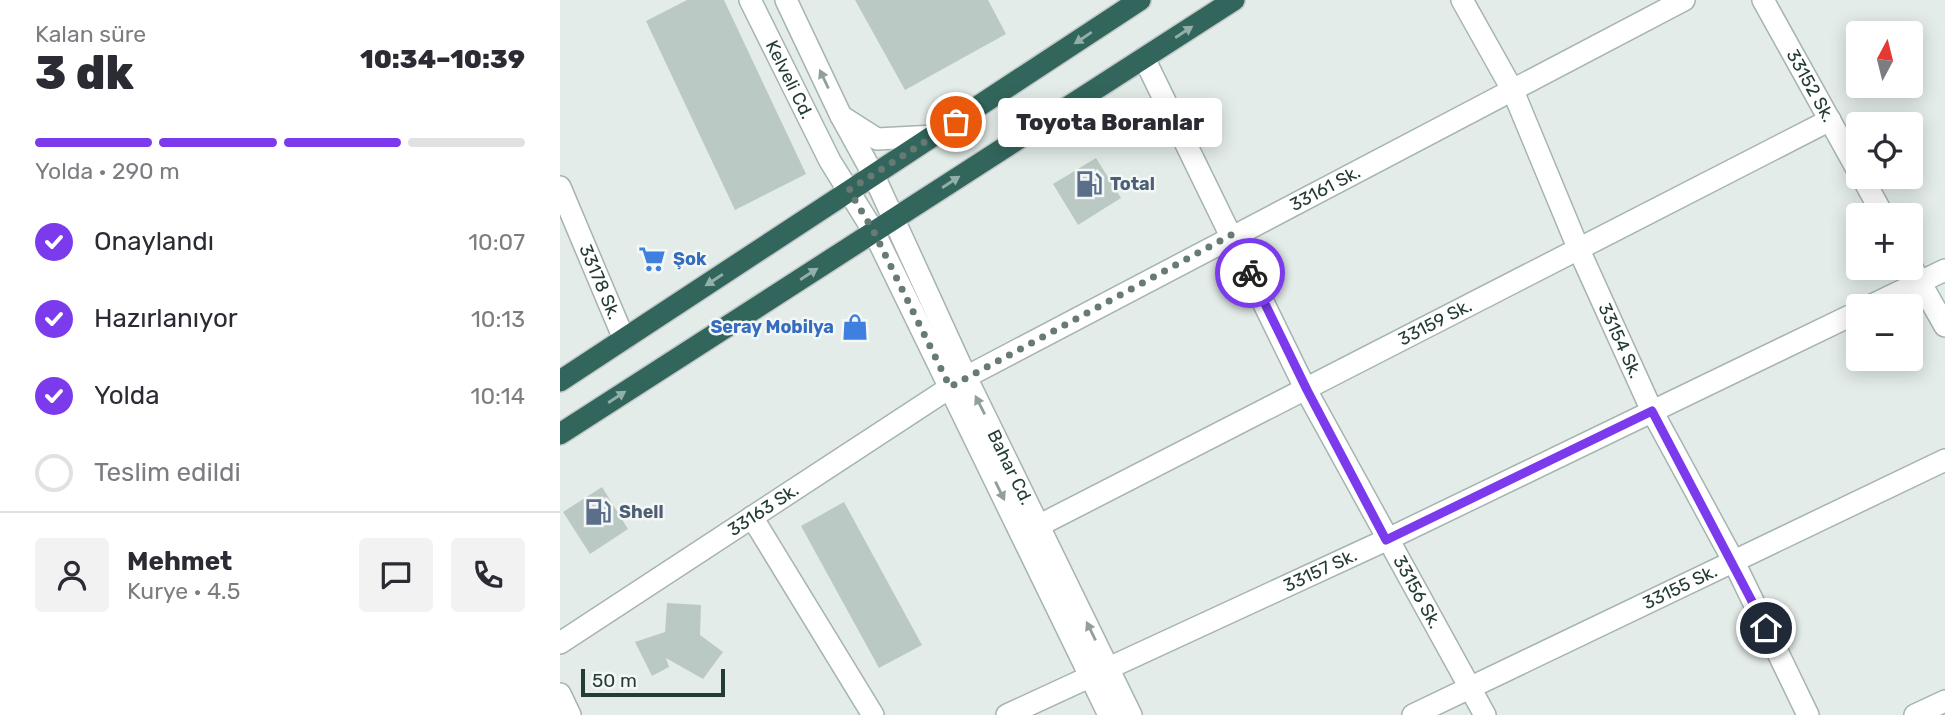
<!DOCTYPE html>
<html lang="tr">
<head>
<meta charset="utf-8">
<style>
  body { margin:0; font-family:Rubik,sans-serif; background:#f2f2f3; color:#2b2b33; height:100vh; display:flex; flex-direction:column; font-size:26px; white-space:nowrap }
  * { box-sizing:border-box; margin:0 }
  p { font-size:23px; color:#7c7c81 }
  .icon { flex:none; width:38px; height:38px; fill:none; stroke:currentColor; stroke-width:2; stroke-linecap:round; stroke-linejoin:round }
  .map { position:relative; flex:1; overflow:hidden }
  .side { display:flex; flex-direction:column; background:#fff; width:560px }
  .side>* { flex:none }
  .needle { width:46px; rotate:7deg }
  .controls { position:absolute; left:1286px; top:21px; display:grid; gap:14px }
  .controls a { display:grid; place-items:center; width:77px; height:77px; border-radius:7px; background:#fff; box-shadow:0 4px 18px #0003; font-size:35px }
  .scale { position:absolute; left:21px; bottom:18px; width:144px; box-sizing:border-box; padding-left:7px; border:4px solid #243c36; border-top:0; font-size:19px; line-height:24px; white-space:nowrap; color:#243c36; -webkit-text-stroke:5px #f3f8f6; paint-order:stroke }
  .pin { position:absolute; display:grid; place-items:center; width:60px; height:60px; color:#fff; margin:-30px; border:4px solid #fff; border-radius:50%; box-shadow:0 2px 7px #0007 }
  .courier { position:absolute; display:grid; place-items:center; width:70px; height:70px; margin:-35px; border:5px solid #7c3aed; border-radius:50%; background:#fff; color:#222; box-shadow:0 2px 9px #0007 }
  .bubble { position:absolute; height:49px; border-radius:7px; background:#fff; box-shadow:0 4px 18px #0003; font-size:23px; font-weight:800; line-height:49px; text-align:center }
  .summary em { font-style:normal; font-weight:800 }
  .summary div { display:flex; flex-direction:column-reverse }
  .summary { display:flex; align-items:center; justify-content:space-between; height:119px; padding:0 35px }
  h1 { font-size:46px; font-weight:800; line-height:52px }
  .bar { display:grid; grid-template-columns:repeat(4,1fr); gap:10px 7px; align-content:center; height:84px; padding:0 35px }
  .bar i { height:9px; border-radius:5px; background:#e1e1e2 }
  .bar .selected { background:#7c3aed }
  .bar p { grid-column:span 4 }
  .line { display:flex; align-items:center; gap:18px; padding:0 35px; border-top:2px solid #e1e1e2 }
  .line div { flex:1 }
  .round { display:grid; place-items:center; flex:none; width:74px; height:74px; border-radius:7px; background:#f2f2f3 }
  ol { padding:0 35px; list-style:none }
  li { display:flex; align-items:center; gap:21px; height:77px }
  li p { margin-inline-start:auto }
  li .icon { padding:7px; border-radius:50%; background:#7c3aed; color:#fff; stroke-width:4 }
  li:last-child { color:#7c7c81 }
  li i { width:38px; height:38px; border:4px solid #e1e1e2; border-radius:50% }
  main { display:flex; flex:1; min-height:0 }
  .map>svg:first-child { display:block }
</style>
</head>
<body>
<main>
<section class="side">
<div class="summary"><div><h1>3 dk</h1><p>Kalan süre</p></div><em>10:34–10:39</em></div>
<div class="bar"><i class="selected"></i><i class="selected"></i><i class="selected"></i><i></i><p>Yolda · 290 m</p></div>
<ol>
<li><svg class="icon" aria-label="check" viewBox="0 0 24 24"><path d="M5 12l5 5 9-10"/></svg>Onaylandı<p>10:07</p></li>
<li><svg class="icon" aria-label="check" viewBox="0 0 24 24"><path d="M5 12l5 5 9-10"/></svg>Hazırlanıyor<p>10:13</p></li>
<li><svg class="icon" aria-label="check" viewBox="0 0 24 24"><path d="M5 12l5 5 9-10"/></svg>Yolda<p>10:14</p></li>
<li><i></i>Teslim edildi</li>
</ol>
<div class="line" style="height:126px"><a class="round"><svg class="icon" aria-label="person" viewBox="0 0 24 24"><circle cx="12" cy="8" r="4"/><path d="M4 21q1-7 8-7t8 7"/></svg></a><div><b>Mehmet</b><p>Kurye · 4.5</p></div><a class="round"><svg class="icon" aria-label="chat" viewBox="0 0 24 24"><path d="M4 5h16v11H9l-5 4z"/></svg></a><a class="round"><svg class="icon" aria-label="phone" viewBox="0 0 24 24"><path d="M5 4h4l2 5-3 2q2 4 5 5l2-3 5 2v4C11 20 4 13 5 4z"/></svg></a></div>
</section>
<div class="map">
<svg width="1385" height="715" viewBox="0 0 1385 715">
  <rect width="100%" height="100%" fill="#e3ece8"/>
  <path fill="#bbc9c4" d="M 127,0 L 164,0 L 246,174 L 175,210 L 86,21 Z
    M 295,0 L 428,0 L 446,34 L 345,90 Z
    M 536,158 L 561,198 L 518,225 L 493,184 Z
    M 42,487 L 68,529 L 30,554 L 3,512 Z
    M 284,502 L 362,645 L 319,668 L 241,526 Z
    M 107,603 L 141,605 L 140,635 L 163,652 L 143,679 L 106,658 L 109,667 L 92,676 L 75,642 L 105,632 Z"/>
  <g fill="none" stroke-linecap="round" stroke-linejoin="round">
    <defs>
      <g id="minor">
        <path id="s1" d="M 190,0 L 270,161 L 314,232 L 549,715"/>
        <path d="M 226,0 L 281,116 L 317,139 L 375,136"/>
        <path id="s2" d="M 902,0 L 953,91 L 1019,250 L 1092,411 L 1174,562 L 1248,715"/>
        <path id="s3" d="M 1203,0 L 1298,171"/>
        <path id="s4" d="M 584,58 L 746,390 L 925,715"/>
        <path id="s5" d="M 281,116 L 314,176 L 406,377 L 571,715"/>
        <path d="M 1302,177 L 1323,215"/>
        <path id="s6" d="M 0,187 L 64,339"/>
        <path d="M 1351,266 L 1385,326"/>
        <path d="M 1310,306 L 1385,270"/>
        <path d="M 192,517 L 313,715"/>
        <path id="s7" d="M 480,525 L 1270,120"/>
        <path id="s8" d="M 0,643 L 406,377 L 1124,0"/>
        <path d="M 0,694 L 10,715"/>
        <path id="s9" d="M 447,715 L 826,540 L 1298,312"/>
        <path id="s10" d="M 853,715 L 1385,460"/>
        <path d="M 1355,715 L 1385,701"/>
      </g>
      <path id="highway" d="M 0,381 L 580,0
        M 0,434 L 674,0"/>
    </defs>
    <use href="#minor" stroke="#a6b4af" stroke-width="24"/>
    <use href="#highway" stroke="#c2c8c7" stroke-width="24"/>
    <use href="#minor" stroke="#fff" stroke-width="21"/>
    <use href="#highway" stroke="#32665c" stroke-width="21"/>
  </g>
  <defs><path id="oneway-solid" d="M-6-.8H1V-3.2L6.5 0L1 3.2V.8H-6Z" transform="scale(1.75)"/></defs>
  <g fill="#92afa9">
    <use href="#oneway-solid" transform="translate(624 32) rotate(-33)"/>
    <use href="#oneway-solid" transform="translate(523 38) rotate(146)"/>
    <use href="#oneway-solid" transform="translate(391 182) rotate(-33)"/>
    <use href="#oneway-solid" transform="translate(249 274) rotate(-33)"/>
    <use href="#oneway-solid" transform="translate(154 280) rotate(147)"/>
    <use href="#oneway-solid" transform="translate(57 397) rotate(-33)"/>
  </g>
  <g fill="#929e9a">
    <use href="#oneway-solid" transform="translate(264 79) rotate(-115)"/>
    <use href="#oneway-solid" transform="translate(420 405) rotate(-117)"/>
    <use href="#oneway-solid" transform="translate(440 491) rotate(64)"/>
    <use href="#oneway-solid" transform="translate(531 631) rotate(-116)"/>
  </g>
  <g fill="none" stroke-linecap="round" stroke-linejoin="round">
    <path stroke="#677a74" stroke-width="7" stroke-dasharray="0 12.6" d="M 396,122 L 289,190 L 314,232 L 390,387 L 671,235 L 690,273"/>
    <path stroke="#7c3aed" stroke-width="9" d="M 690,273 L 747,390 L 826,540 L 1092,411 L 1206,628"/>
  </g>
  <defs>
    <symbol id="fuel-bare" viewBox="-9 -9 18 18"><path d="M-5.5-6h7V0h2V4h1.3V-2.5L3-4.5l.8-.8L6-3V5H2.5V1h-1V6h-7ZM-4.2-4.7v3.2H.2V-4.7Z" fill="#5c6f8a" stroke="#f3f8f6" stroke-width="2.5" paint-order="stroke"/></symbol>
    <symbol id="supermarket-bare" viewBox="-9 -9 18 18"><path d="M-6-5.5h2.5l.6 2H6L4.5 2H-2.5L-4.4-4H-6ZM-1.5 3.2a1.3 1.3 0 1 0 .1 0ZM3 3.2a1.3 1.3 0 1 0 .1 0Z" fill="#3f7fe0" stroke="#f3f8f6" stroke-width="2.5" paint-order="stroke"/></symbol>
    <symbol id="shop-bare" viewBox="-9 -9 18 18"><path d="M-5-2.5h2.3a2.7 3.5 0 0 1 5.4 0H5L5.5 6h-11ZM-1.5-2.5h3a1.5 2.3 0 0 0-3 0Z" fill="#3f7fe0" stroke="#f3f8f6" stroke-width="2.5" paint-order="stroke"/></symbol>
  </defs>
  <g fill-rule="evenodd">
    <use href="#fuel-bare" x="510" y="165" width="38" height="38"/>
    <use href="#supermarket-bare" x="73" y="240" width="38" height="38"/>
    <use href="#shop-bare" x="276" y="308" width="38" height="38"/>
    <use href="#fuel-bare" x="19" y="493" width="38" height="38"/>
  </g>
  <g text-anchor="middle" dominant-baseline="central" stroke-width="5" stroke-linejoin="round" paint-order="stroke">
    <g font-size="18" fill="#243c36" stroke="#f3f8f6">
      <text stroke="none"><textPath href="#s1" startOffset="89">Kelveli Cd.</textPath></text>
      <text stroke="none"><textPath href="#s3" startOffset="98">33152 Sk.</textPath></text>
      <text stroke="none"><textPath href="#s8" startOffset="891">33161 Sk.</textPath></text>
      <text stroke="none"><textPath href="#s6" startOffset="103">33178 Sk.</textPath></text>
      <text stroke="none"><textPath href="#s7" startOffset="444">33159 Sk.</textPath></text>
      <text stroke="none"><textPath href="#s2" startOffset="376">33154 Sk.</textPath></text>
      <text stroke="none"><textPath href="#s5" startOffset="390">Bahar Cd.</textPath></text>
      <text stroke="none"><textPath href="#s8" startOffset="243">33163 Sk.</textPath></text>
      <text stroke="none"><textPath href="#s9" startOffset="345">33157 Sk.</textPath></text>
      <text stroke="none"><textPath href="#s10" startOffset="296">33155 Sk.</textPath></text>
      <text stroke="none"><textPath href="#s4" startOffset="600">33156 Sk.</textPath></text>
    </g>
    <g font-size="18" font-weight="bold" fill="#4e5e75" stroke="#f3f8f6" text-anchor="start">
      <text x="550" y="184">Total</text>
      <text x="59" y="512">Shell</text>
    </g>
    <g font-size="18" font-weight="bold" fill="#366cbe" stroke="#f3f8f6" text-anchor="start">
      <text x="113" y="259">Şok</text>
      <text x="274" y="327" text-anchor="end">Seray Mobilya</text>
    </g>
  </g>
</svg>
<div class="controls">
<a><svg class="needle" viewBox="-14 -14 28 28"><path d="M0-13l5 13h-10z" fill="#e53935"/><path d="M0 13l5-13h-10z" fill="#7c7c81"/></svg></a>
<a><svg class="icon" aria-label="locate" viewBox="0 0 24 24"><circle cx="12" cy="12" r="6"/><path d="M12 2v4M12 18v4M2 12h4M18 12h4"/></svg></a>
<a>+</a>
<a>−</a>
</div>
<div class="scale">50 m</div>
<div class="pin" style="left:396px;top:122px;background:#ea580c"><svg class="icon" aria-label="bag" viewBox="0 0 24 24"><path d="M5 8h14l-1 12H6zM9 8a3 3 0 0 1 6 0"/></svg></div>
<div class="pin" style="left:1206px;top:628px;background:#1f2937"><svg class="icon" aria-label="home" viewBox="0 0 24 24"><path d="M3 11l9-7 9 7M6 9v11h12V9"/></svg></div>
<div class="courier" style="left:690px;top:273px"><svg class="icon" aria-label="bike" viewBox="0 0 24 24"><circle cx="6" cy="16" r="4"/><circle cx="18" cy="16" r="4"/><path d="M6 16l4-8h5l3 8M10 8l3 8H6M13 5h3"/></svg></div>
<div class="bubble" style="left:438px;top:98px;width:224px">Toyota Boranlar</div>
</div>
</main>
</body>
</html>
